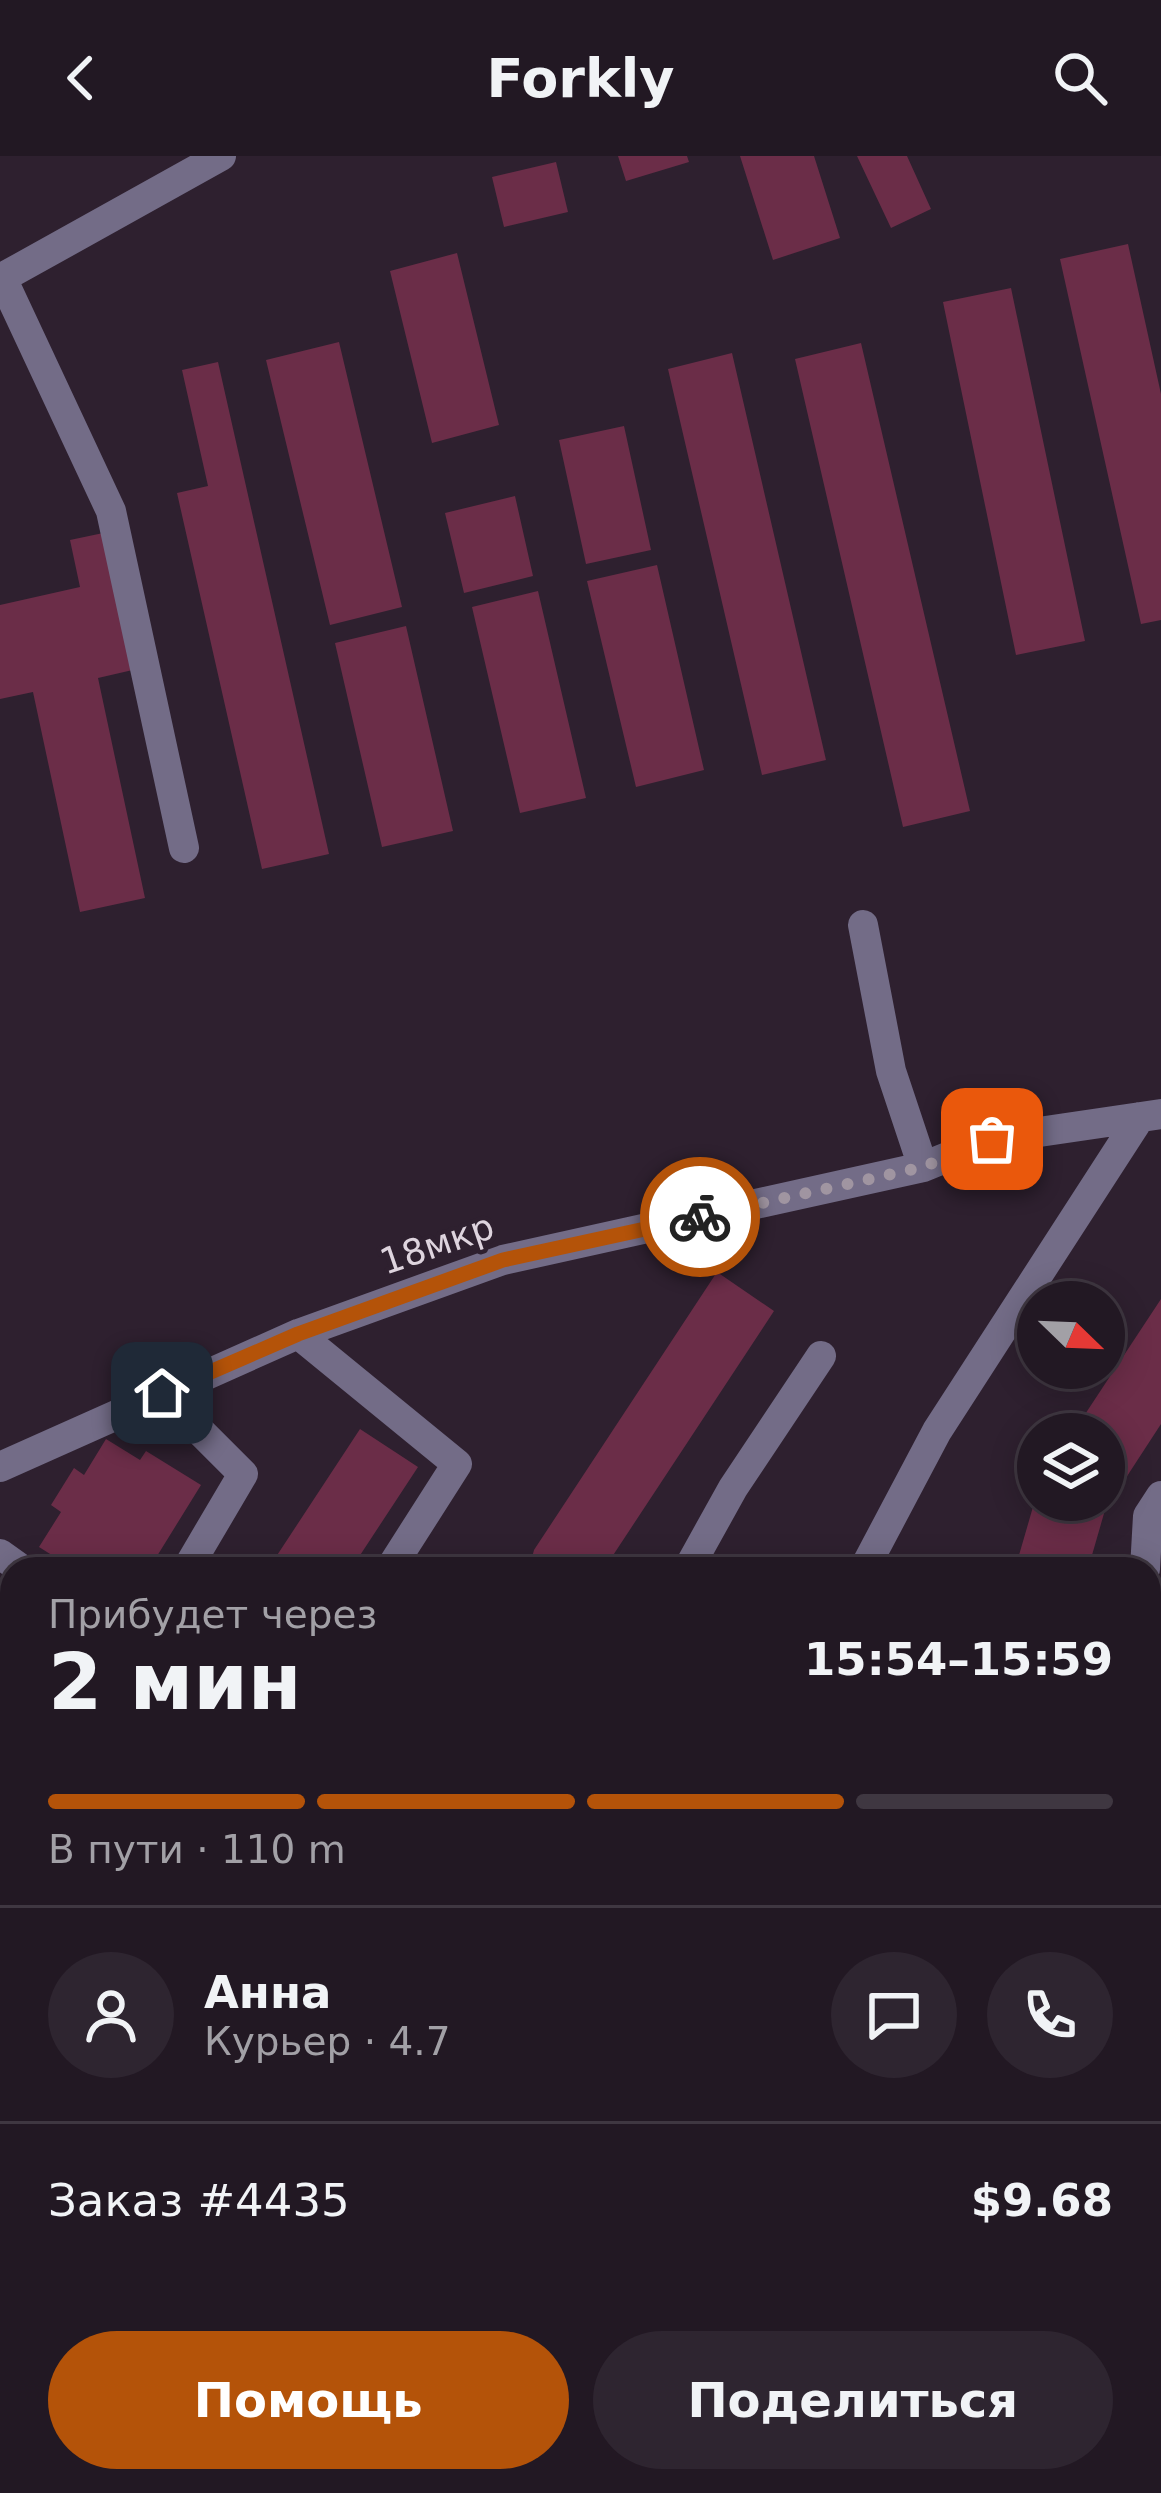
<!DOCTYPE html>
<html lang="ru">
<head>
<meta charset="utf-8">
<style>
  body { margin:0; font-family:"DejaVu Sans",sans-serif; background:#2e2530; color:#f1f3f6; height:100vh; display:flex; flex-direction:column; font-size:45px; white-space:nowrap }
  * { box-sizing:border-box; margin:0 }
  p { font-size:39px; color:#a2a0a6 }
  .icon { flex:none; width:66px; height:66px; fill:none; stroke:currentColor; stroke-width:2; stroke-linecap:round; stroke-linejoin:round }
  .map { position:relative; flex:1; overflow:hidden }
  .panel { position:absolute; left:0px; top:1401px; width:1161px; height:936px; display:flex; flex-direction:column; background:#221823; border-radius:36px 36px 0 0; box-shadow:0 6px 30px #0003,0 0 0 3px #3f3741 }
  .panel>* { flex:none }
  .needle { width:78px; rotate:113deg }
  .buttons { position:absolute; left:1017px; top:1125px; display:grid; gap:24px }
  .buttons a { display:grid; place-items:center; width:108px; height:108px; border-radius:50%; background:#221823; box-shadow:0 6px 30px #0003,0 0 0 3px #3f3741; font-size:60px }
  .pin { position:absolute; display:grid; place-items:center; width:102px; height:102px; color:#fff; margin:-51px; border-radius:24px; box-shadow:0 6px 18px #0006 }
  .courier { position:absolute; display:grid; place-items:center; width:120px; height:120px; margin:-60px; border:9px solid #b45309; border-radius:50%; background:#fff; color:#222; box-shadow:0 3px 15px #0007 }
  .overview em { font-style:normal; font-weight:700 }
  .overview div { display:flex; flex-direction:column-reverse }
  .overview { display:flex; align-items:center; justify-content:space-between; height:204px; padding:0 48px }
  h1 { font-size:78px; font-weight:700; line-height:90px }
  .bar { display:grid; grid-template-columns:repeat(4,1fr); gap:18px 12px; align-content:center; height:144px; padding:0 48px }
  .bar i { height:15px; border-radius:9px; background:#3f3741 }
  .bar .active { background:#b45309 }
  .bar p { grid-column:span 4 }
  .line { display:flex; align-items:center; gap:30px; padding:0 48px; border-top:3px solid #3f3741 }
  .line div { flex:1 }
  .round { display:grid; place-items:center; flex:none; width:126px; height:126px; border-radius:63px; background:#2e2530 }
  .action { display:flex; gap:24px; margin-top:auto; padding:24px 48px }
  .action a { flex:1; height:138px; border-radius:72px; background:#b45309; color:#fff; font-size:48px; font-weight:700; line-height:138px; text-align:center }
  .action a+a { background:#2e2530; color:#f1f3f6 }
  header { display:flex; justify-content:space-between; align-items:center; height:156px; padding:0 48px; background:#221823; font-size:54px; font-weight:700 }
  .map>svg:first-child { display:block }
</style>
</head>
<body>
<header><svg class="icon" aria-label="back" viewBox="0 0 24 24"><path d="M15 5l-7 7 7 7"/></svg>Forkly<svg class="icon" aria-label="search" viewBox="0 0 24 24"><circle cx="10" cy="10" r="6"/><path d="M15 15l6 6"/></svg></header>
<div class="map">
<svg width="1161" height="2337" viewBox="0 0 1161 2337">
  <rect width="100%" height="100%" fill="#2e202f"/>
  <path fill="#3b273b" d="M 103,2325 L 567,2325 L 567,2337 L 103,2337 Z"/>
  <path fill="#6b2d48" d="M 618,0 L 687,0 L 689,6 L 626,25 Z
    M 740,0 L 814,0 L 840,82 L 773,104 Z
    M 857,0 L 907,0 L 931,53 L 891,72 Z
    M 556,6 L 568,56 L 504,71 L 492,21 Z
    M 1128,88 L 1161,238 L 1161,464 L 1141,468 L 1060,103 Z
    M 457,97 L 499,269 L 432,287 L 390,115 Z
    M 1011,132 L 1085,485 L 1016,499 L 943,146 Z
    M 339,186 L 402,451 L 330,469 L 266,204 Z
    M 861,187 L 970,655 L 903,671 L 795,203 Z
    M 732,197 L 826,604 L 762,619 L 668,213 Z
    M 218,206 L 329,698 L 262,713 L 177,337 L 208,330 L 182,214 Z
    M 624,270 L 651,394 L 586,408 L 559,284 Z
    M 515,340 L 533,420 L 464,437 L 445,357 Z
    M 108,376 L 137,513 L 98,522 L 145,742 L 80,756 L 33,536 L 0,543 L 0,449 L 80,431 L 70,384 Z
    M 657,409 L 704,614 L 636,631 L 587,425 Z
    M 538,435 L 586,642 L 520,657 L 472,451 Z
    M 406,470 L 453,675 L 382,691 L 335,487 Z
    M 717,1116 L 774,1155 L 604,1413 L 529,1413 L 534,1394 Z
    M 1161,1143 L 1161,1268 L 1105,1354 L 1088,1413 L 1015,1413 L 1035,1344 L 1104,1344 L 1104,1278 L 1072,1278 Z
    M 360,1273 L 418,1311 L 351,1413 L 268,1413 Z
    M 106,1283 L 140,1304 L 146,1295 L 201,1329 L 149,1413 L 74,1413 L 39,1391 L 61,1356 L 51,1349 L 74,1312 L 84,1319 Z
    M 947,2325 L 1015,2325 L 1012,2337 L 943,2337 Z
    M 343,2331 L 343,2337 L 298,2337 L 298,2333 Z"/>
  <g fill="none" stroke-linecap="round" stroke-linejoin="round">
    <path stroke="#736c87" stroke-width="30" d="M 2,122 L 111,355 L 184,692
      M 0,123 L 221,0
      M 863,769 L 891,915 L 923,1011
      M 298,1178 L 457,1308 L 390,1413
      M 162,1237 L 243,1318 L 187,1413
      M 0,1311 L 298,1178 L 503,1104 L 923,1011 L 992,983 L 1161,958
      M 0,1398 L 21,1413
      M 688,1413 L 733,1332 L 821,1200
      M 864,1413 L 937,1275 L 1140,961
      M 1145,1413 L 1148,1360 L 1161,1340
      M 0,1499 L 12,1481
      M 1149,1947 L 1161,1959
      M 0,2252 L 12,2252
      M 601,2325 L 602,2337
      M 1046,2337 L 1049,2325"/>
  </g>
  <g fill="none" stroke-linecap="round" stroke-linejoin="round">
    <path stroke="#a095a1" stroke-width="12" stroke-dasharray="0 21.6" d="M 700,1061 L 923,1011 L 992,983"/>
    <path stroke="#b45309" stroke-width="15" d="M 162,1237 L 298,1178 L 503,1104 L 700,1061"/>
  </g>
  <g text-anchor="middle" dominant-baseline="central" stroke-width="9" stroke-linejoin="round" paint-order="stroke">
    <g font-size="36" fill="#ded4de" stroke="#2e202f">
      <text transform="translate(437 1088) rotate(-19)">18мкр</text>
    </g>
  </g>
</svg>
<div class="buttons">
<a><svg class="needle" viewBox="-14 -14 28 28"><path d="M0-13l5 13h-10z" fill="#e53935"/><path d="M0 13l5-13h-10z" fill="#a2a0a6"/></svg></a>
<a><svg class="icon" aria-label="layers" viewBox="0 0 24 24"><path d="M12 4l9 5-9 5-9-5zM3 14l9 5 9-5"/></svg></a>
</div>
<div class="pin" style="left:992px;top:983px;background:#ea580c"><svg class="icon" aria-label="bag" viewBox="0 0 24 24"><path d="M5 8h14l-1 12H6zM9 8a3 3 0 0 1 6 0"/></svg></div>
<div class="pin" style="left:162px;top:1237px;background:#1f2937"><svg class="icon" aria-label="home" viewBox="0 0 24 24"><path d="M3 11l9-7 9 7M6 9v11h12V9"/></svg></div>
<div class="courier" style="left:700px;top:1061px"><svg class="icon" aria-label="bike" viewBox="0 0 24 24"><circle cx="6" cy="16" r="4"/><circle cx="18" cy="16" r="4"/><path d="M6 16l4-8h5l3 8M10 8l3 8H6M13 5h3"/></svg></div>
<section class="panel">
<div class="overview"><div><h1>2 мин</h1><p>Прибудет через</p></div><em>15:54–15:59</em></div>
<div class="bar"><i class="active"></i><i class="active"></i><i class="active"></i><i></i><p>В пути · 110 m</p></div>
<div class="line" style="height:216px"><a class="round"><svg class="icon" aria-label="person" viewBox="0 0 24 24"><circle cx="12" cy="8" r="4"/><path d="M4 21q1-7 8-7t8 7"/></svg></a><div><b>Анна</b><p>Курьер · 4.7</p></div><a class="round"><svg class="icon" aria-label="chat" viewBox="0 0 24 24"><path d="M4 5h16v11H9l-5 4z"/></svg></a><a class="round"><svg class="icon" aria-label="phone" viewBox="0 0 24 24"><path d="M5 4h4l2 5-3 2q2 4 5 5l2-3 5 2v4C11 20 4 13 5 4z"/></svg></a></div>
<div class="line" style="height:156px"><div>Заказ #4435</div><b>$9.68</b></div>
<div class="action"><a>Помощь</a><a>Поделиться</a></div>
</section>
</div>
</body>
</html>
